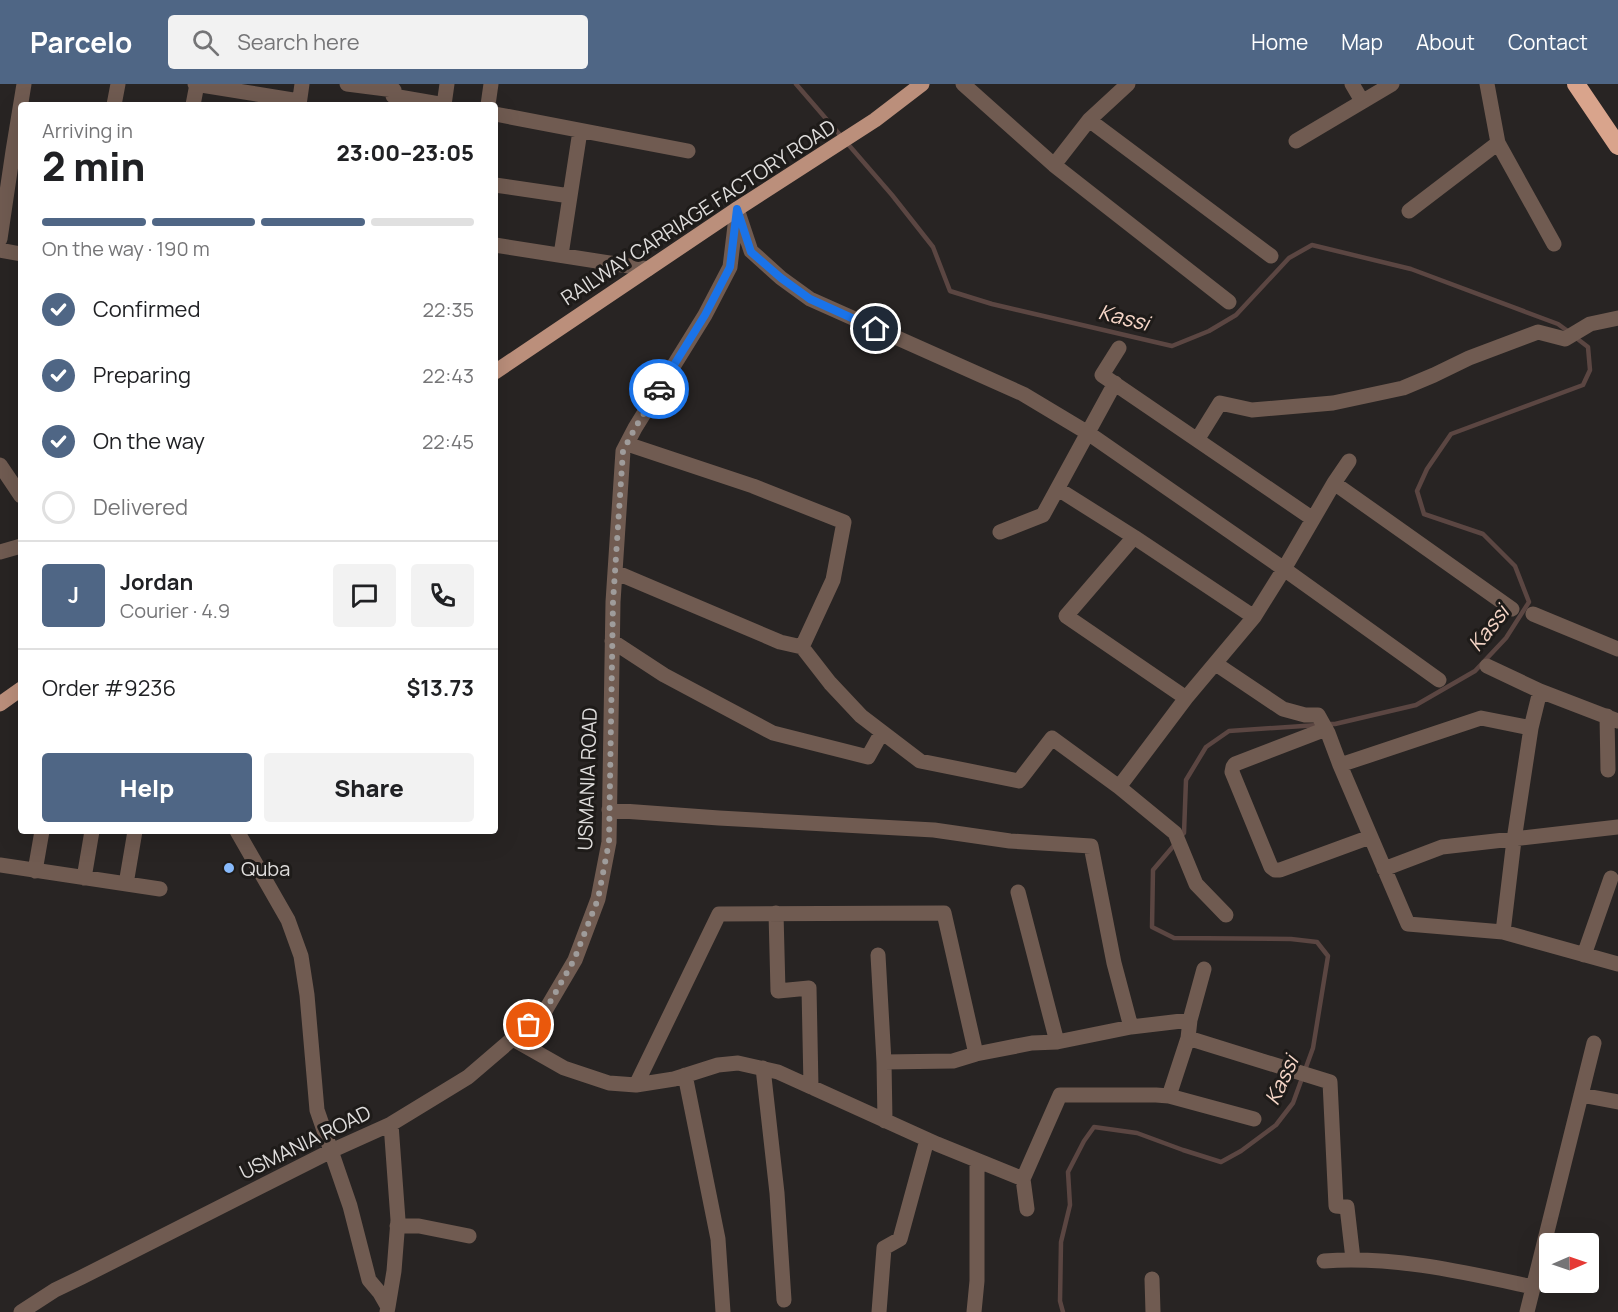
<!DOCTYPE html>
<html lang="en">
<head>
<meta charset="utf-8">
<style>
  body { margin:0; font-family:Manrope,sans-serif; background:#f2f2f2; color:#202124; height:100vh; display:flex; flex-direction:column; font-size:22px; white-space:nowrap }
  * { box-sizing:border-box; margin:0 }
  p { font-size:20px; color:#757577 }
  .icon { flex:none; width:33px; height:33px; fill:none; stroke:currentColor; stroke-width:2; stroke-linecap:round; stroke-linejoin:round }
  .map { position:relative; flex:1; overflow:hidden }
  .details { position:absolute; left:18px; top:18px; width:480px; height:732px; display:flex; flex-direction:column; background:#fff; border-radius:6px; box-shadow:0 6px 24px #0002 }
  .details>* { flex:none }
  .needle { width:39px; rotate:88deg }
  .buttons { position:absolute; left:1539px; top:1149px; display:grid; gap:12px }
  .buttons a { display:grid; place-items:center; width:60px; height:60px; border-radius:6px; background:#fff; box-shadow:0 6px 24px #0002; font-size:30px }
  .pin { position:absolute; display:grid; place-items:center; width:51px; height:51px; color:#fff; margin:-26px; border:3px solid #fff; border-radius:50%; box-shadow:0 2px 6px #0007 }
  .courier { position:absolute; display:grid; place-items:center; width:60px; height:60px; margin:-30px; border:4px solid #1a73e8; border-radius:50%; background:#fff; color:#222; box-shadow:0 2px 8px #0007 }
  .headline em { font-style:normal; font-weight:800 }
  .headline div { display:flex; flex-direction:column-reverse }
  .headline { display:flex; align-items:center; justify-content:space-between; height:102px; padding:0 24px }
  h1 { font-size:39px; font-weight:800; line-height:45px }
  .bar { display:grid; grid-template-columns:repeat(4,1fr); gap:9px 6px; align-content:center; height:72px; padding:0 24px }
  .bar i { height:8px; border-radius:4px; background:#e0e0e0 }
  .bar .on { background:#4f6685 }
  .bar p { grid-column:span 4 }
  .line { display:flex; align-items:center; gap:15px; padding:0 24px; border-top:2px solid #e0e0e0 }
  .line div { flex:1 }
  .round { display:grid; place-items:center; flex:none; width:63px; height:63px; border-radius:6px; background:#f2f2f2 }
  ol { padding:0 24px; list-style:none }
  li { display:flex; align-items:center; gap:18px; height:66px }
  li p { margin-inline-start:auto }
  li .icon { padding:6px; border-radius:50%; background:#4f6685; color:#fff; stroke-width:4 }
  li:last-child { color:#757577 }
  li i { width:33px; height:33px; border:3px solid #e0e0e0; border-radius:50% }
  .button { display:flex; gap:12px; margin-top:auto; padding:12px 24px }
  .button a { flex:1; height:69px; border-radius:6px; background:#4f6685; color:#fff; font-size:24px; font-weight:800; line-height:69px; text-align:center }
  .button a+a { background:#f2f2f2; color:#202124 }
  header { display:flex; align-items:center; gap:36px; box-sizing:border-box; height:84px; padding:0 30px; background:#4f6685; color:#fff }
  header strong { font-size:28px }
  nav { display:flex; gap:33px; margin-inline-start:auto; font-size:21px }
  .search { width:420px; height:54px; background:#f2f2f2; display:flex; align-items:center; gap:15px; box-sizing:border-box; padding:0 21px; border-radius:6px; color:#757577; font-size:22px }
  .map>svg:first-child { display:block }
</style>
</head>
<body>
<header>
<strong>Parcelo</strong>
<div class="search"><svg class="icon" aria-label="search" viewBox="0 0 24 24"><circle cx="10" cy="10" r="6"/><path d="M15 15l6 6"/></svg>Search here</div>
<nav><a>Home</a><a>Map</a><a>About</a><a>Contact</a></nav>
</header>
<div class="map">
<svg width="1618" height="1228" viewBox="0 0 1618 1228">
  <rect width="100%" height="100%" fill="#282423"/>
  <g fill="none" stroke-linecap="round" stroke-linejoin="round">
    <path stroke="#5b4642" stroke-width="4.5" d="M 796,0 L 892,111 L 933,163 L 950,207 L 992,220 L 1172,262 L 1209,247 L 1236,231 L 1289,174 L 1312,161 L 1411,185 L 1558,240 L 1569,248
      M 1327,640 L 1335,640 L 1416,621 L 1475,587 L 1506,554 L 1529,518 L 1515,482 L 1483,450 L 1424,430 L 1417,407 L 1427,385 L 1451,350 L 1583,301 L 1590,286 L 1588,263 L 1575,253
      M 1181,752 L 1184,749 L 1186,696 L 1206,663 L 1229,647 L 1318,641
      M 1063,1228 L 1060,1217 L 1061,1158 L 1070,1121 L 1068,1088 L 1084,1057 L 1094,1043 L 1137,1049 L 1183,1066 L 1221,1078 L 1241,1067 L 1276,1041 L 1293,1019 L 1313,964 L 1328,872 L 1317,858 L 1291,855 L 1174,854 L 1152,843 L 1153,786 L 1176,759"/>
    <path stroke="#705b51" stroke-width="15" d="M 195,0 L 299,17
      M 347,0 L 394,6
      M 963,0 L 1054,81
      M 1128,0 L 1089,36 L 1054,81 L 1229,218
      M 1352,0 L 1362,17
      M 1487,0 L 1498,59 L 1554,160
      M 393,12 L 445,21
      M 114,21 L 118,0
      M 193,21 L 197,0
      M 299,21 L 302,0
      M 444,21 L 447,0
      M 488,21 L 491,0
      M 495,30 L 688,67
      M 1089,36 L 1271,172
      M 1296,57 L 1392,0
      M 495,101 L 570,112
      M 1409,127 L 1498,59
      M 739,131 L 751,167 L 781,194 L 810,215 L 1023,310 L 1088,349 L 1284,485 L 1439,596
      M 0,155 L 13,67 L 24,0
      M 495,161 L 648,185
      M 0,166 L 21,170
      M 561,171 L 580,47
      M 1119,264 L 1102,291 L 1313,435
      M 1197,356 L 1220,319 L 1252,326 L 1333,319 L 1403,304 L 1434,291 L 1469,274 L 1538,248 L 1565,255 L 1590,240 L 1618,234
      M 0,381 L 21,412
      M 1334,399 L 1349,377
      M 1058,405 L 1134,453
      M 1000,448 L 1043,431 L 1115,299
      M 0,468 L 21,462
      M 615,488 L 780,558 L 802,563 L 833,496 L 844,438 L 753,402 L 627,360
      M 1533,530 L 1618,565
      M 1254,533 L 1134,453 L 1066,532 L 1186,614 L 1254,533 L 1284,485 L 1334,399 L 1512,525
      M 612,557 L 664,591 L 773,649 L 868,673 L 882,648
      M 802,563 L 830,599 L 861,632 L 920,677 L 1019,697 L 1052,654 L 1119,703 L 1175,749 L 1196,800 L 1226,831
      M 1216,580 L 1283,625 L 1305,631 L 1318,631 L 1328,649 L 1340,681 L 1408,840 L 1503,848 L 1618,880
      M 1487,582 L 1540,607 L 1618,637
      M 1607,632 L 1608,686
      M 1531,644 L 1540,607
      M 1326,645 L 1235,680 L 1233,683 L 1232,688 L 1271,783 L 1275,786 L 1280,786 L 1370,753
      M 1340,681 L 1481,634 L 1531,644 L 1514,756 L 1503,848
      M 1119,703 L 1186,614
      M 609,726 L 719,734 L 934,746 L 1010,757 L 1091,762 L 1114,879 L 1131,943
      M 237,747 L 288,836 L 301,872 L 307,911 L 317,1026 L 350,1122 L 369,1196 L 380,1209 L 388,1223 L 387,1228
      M 0,781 L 160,805
      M 1384,785 L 1442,763 L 1618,743
      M 35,787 L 42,747
      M 84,794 L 92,747
      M 126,800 L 135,747
      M 1018,808 L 1057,958
      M 776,829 L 778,907 L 809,904 L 811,1003
      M 878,871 L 884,978 L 885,1037
      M 1584,871 L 1611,794
      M 1188,954 L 1330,998 L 1336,1122 L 1347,1123 L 1353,1175
      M 513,955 L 564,984 L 609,999 L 636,1001 L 674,995 L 718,981 L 738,979 L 778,988 L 937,1060 L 1023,1095
      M 884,978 L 953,977 L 976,970 L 1032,959 L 1057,958 L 1131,943 L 1190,936
      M 763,984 L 777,1109 L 784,1216
      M 685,991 L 718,1155 L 723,1228
      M 636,1001 L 719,830 L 944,829 L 976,970
      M 1581,1011 L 1618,1018
      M 1169,1012 L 1188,954 L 1190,936 L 1204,885
      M 1027,1125 L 1023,1095 L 1060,1011 L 1156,1011 L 1169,1012 L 1254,1035
      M 397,1142 L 419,1142 L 469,1152
      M 1324,1177 C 1396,1172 1463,1188 1533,1203
      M 1152,1195 L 1153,1228
      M 388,1223 L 394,1187 L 398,1136 L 391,1040
      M 21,1228 L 55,1206 L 82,1193 L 331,1067 L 391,1040 L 468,993 L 545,927 L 575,876 L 598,815 L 609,758 L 613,518 L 623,367 L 635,344 L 705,231 L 730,183 L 737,125
      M 879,1228 L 884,1164 L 900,1155 L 927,1056
      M 974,1228 L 977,1197 L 977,1078
      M 1527,1228 L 1594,959"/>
    <path stroke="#bb8f7b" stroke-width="15" d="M 495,288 L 737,125 L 875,36 L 922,0
      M 0,620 L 21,605"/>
    <path stroke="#d9a48c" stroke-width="18" d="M 1576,0 L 1618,62"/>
  </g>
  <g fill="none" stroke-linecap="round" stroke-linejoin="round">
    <path stroke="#9f9c9b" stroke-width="6" stroke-dasharray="0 10.8" d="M 529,941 L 545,927 L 574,876 L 598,815 L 609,758 L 613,518 L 623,367 L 635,344 L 659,305"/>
    <path stroke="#1a73e8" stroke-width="8" d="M 659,305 L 705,231 L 730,183 L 737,125 L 751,168 L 781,194 L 810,215 L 876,245"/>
  </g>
  <circle fill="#88bafc" stroke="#1e1b19" stroke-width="2" cx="229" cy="784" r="6"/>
  <g text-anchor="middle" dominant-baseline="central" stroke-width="6" stroke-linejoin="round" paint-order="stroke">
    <g font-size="20" fill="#dfdddc" stroke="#1e1b19">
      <text transform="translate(698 128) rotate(-33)">RAILWAY CARRIAGE FACTORY ROAD</text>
      <text transform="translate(587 695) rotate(-88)">USMANIA ROAD</text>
      <text transform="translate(305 1058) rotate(-26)">USMANIA ROAD</text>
    </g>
    <g font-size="20" fill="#dfdddc" stroke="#1e1b19" text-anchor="start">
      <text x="241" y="784">Quba</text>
    </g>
    <g font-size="21" font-style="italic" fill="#f7d7c8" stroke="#1e1b19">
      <text transform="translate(1124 233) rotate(14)">Kassi</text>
      <text transform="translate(1488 544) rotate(-52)">Kassi</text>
      <text transform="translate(1281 996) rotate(-65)">Kassi</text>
    </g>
  </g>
</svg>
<div class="buttons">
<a><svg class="needle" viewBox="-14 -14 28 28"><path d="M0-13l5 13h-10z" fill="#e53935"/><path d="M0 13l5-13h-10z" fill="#757577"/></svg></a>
</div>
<div class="pin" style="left:529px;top:941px;background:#ea580c"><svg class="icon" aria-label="bag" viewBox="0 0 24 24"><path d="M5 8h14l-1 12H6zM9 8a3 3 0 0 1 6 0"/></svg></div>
<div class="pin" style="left:876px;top:245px;background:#1f2937"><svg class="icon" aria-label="home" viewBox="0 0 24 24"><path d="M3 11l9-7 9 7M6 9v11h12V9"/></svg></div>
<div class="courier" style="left:659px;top:305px"><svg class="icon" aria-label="car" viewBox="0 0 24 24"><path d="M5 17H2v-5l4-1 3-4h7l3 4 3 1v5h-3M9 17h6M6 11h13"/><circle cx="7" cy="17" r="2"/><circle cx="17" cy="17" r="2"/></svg></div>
<section class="details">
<div class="headline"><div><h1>2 min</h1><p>Arriving in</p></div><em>23:00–23:05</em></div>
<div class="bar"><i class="on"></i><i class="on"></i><i class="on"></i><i></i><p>On the way · 190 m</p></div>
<ol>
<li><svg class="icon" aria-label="check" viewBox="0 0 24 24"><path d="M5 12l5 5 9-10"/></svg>Confirmed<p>22:35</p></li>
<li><svg class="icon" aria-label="check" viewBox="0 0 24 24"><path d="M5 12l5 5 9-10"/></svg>Preparing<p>22:43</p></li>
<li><svg class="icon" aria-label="check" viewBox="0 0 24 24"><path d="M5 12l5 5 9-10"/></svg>On the way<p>22:45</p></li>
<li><i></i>Delivered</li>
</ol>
<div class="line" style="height:108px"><b class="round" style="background:#4f6685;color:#fff">J</b><div><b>Jordan</b><p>Courier · 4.9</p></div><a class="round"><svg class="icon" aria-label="chat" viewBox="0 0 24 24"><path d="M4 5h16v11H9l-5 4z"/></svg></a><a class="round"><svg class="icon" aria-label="phone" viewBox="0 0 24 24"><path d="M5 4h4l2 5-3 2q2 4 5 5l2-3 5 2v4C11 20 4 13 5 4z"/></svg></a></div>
<div class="line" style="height:78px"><div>Order #9236</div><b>$13.73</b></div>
<div class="button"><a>Help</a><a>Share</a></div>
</section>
</div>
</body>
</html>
